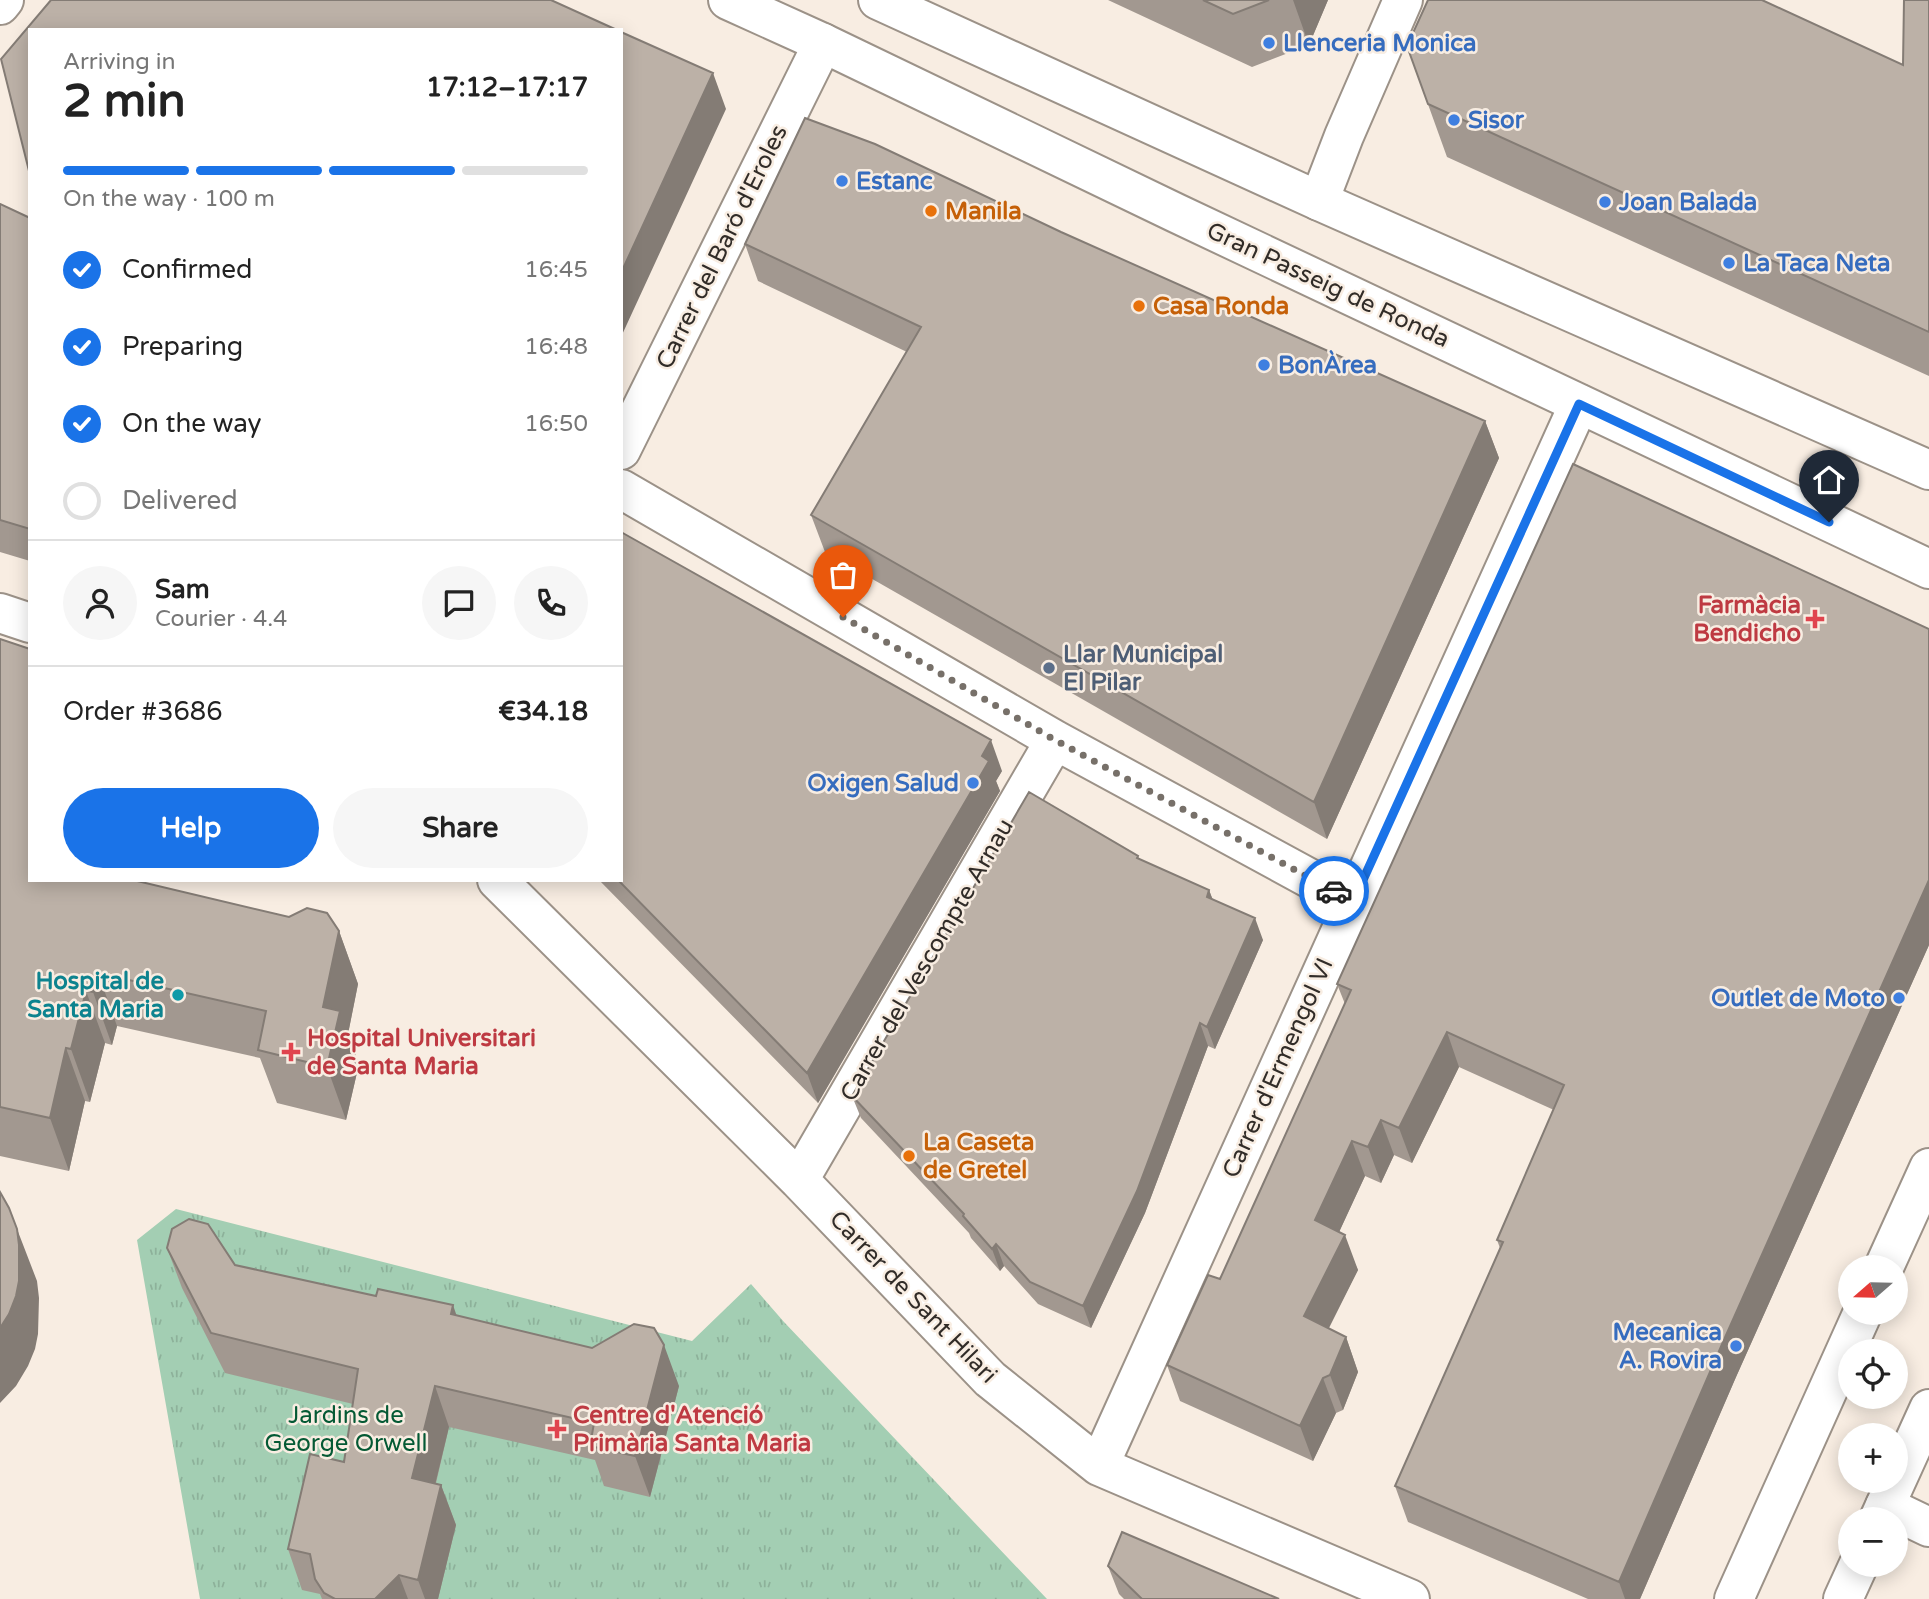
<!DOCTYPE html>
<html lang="en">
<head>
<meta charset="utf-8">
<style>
  body { margin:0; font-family:"Varela Round",sans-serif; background:#f6f6f6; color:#222; height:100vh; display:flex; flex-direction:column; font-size:26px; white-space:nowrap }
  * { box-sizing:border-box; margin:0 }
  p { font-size:23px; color:#767676 }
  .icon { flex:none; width:38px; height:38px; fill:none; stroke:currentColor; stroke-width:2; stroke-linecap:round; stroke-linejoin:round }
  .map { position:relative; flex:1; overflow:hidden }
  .drawer { position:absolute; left:28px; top:28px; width:595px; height:854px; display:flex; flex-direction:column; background:#fff; border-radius:0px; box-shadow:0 4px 18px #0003 }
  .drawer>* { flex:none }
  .needle { width:46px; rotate:250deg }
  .buttons { position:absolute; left:1838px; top:1255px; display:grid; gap:14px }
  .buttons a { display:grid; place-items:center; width:70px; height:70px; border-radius:50%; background:#fff; box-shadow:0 4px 18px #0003; font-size:35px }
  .pin { position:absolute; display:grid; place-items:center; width:60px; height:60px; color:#fff; margin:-72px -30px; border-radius:50% 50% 50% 0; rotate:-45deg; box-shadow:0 0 7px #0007 }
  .pin .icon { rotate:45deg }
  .courier { position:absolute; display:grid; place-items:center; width:70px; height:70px; margin:-35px; border:5px solid #1a73e8; border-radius:50%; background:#fff; color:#222; box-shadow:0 2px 9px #0007 }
  .overview em { font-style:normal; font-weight:800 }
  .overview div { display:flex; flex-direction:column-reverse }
  .overview { display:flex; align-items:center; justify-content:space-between; height:119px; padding:0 35px }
  h1 { font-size:46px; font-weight:800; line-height:52px }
  .bar { display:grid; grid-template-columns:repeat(4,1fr); gap:10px 7px; align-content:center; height:84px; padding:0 35px }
  .bar i { height:9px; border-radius:5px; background:#e0e0e0 }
  .bar .active { background:#1a73e8 }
  .bar p { grid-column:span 4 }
  .line { display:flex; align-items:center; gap:18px; padding:0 35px; border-top:2px solid #e0e0e0 }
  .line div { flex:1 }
  .round { display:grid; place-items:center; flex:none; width:74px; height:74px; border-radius:37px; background:#f6f6f6 }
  ol { padding:0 35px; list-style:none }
  li { display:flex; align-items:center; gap:21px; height:77px }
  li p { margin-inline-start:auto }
  li .icon { padding:7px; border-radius:50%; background:#1a73e8; color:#fff; stroke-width:4 }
  li:last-child { color:#767676 }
  li i { width:38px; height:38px; border:4px solid #e0e0e0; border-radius:50% }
  .button { display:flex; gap:14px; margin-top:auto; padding:14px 35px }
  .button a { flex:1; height:80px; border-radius:42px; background:#1a73e8; color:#fff; font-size:28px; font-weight:800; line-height:80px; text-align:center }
  .button a+a { background:#f6f6f6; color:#222 }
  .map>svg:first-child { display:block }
</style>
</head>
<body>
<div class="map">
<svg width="1929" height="1599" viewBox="0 0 1929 1599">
  <defs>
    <pattern id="grass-tufts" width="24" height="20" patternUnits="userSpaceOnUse" patternTransform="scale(1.75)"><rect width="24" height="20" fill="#a3ceb3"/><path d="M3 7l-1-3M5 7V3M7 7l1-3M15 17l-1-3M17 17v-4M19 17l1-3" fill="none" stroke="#8db19a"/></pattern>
  </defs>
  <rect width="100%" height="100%" fill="#f8ede2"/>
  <path fill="url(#grass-tufts)" d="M 176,1209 L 692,1341 L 751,1284 L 784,1322 L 1047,1599 L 200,1599 L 137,1240 Z"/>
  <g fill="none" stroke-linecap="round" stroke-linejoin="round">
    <defs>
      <path id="minor" d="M 0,5 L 4,0
        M 1319,201 L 1344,136 L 1403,0
        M 621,450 L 823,43
        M 621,489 L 1055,740 L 1353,902
        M 0,613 L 30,623
        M 497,880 L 799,1180 L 990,1379 L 1099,1466 L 1410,1599
        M 799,1180 L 1055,740
        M 1099,1466 L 1579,404
        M 1885,1506 L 1929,1527"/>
      <path id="major" d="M 728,0 L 823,43 L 1176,213 L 1929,569
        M 878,0 L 1319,201 L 1929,470
        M 1884,1267 L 1929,1168
        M 1879,1519 L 1929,1409
        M 1734,1599 L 1863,1312
        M 1843,1599 L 1859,1564"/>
    </defs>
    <use href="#minor" stroke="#9c9288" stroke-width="42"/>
    <use href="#major" stroke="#9c9288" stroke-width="42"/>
    <use href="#minor" stroke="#fff" stroke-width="38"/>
    <use href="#major" stroke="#fff" stroke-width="38"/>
  </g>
  <path fill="#a29890" d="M 1108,0 L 1328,0 L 1309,45 L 1252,67 Z
    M 1929,0 L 1929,376 L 1447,157 L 1407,46 L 1903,65 Z
    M 0,204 L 30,218 L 30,561 L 0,552 Z
    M 1061,232 L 1485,421 L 1499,458 L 1327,839 L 825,552 L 811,515 L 907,352 L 758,281 L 745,244 Z
    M 1929,629 L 1929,945 L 1736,1377 L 1640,1599 L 1588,1599 L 1408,1522 L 1395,1486 L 1500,1248 L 1497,1240 L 1554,1110 L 1459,1067 L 1412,1163 L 1394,1155 L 1381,1183 L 1365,1176 L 1339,1232 L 1358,1270 L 1328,1328 L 1346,1337 L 1358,1372 L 1343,1410 L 1336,1413 L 1313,1461 L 1180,1401 L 1167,1365 L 1220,1279 L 1345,1004 L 1337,984 Z
    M 0,639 L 30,880 L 339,931 L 358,984 L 348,1034 L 359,1064 L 346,1120 L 277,1103 L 260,1058 L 117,1026 L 112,1045 L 105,1043 L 90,1102 L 85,1101 L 69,1171 L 0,1156 Z
    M 1002,771 L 996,781 L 1000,791 L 818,1103 L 599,880 L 621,880 Z
    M 1138,856 L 1139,859 L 1209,890 L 1213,900 L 1263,940 L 1215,1049 L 1208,1046 L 1145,1213 L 1091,1328 L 1038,1304 L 1004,1266 L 1000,1271 L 971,1238 L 969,1233 L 861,1118 L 852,1096 Z
    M 167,1248 L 235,1265 L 456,1316 L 679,1386 L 650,1497 L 604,1486 L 595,1460 L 449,1427 L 436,1483 L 441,1485 L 456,1525 L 438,1599 L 322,1599 L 320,1594 L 302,1590 L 288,1549 L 344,1462 L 353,1404 L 225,1373 L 182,1288 Z
    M 1108,1566 L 1279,1599 L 1124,1599 L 1119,1594 Z"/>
  <path fill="#847c75" d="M 1293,0 L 1328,0 L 1309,45 Z
    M 713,73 L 726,109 L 621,337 L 621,273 Z
    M 1485,421 L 1499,458 L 1327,839 L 1314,802 Z
    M 991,740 L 1002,771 L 996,781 L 1000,791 L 818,1103 L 807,1073 Z
    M 1929,880 L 1929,945 L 1736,1377 L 1640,1599 L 1625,1599 L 1619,1582 L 1723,1342 Z
    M 1209,890 L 1217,912 L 1207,897 Z
    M 1255,918 L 1263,940 L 1215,1049 L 1207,1027 Z
    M 339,931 L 358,984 L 348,1034 L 359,1064 L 346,1120 L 327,1067 L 323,1007 Z
    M 98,973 L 117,1026 L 112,1045 L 93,992 Z
    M 86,991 L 105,1043 L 90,1102 L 71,1049 Z
    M 1200,1023 L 1208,1046 L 1145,1213 L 1091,1328 L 1083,1306 Z
    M 1447,1032 L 1459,1067 L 1412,1163 L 1399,1128 Z
    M 66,1048 L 85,1101 L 69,1171 L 50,1118 Z
    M 1381,1120 L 1394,1155 L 1381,1183 L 1368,1147 Z
    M 1352,1141 L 1365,1176 L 1328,1256 L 1315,1220 Z
    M 17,1229 L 37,1281 L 39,1298 L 38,1334 L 35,1349 L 28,1366 L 16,1386 L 0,1403 L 0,1328 Z
    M 1345,1235 L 1358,1270 L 1317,1352 L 1304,1316 Z
    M 996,1244 L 1004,1266 L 1000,1271 L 992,1249 Z
    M 453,1305 L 467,1346 L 451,1314 Z
    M 1346,1337 L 1358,1372 L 1343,1410 L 1330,1375 Z
    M 664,1345 L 679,1386 L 650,1497 L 635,1456 Z
    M 1323,1378 L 1336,1413 L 1313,1461 L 1300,1426 Z
    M 435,1386 L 449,1427 L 427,1518 L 412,1478 Z
    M 441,1485 L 456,1525 L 438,1599 L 425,1599 L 418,1580 Z
    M 399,1575 L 408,1599 L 375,1599 Z"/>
  <path fill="#bcb1a7" stroke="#847c75" stroke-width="2" d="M 51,0 L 551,0 L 617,30 L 30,30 L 30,172 L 29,171 L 1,59 Z
    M 1203,0 L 1269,0 L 1233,14 Z
    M 1428,0 L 1762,0 L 1903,65 L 1904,0 L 1929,0 L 1929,332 L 1428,104 L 1407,46 Z
    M 621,32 L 713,73 L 621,273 Z
    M 805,118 L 875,144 L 1061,232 L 1485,421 L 1314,802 L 811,515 L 921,327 L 745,244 Z
    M 0,204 L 30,218 L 30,529 L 0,520 Z
    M 1573,464 L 1929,629 L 1929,880 L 1723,1342 L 1619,1582 L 1395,1486 L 1503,1242 L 1497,1240 L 1564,1085 L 1447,1032 L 1399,1128 L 1381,1120 L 1368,1147 L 1352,1141 L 1315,1220 L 1345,1235 L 1304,1316 L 1346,1337 L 1330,1375 L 1323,1378 L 1300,1426 L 1167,1365 L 1208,1275 L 1220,1279 L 1351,990 L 1337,984 Z
    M 621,532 L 991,740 L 982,756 L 989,761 L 807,1073 L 618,880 L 621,880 Z
    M 0,639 L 30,649 L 30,880 L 133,880 L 289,917 L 307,908 L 327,913 L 339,931 L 323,1007 L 340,1011 L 327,1067 L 258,1050 L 266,1011 L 98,973 L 93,992 L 86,991 L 71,1049 L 66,1048 L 50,1118 L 0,1107 Z
    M 1029,792 L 1138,856 L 1137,858 L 1209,890 L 1207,897 L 1255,918 L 1207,1027 L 1200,1023 L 1137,1191 L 1083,1306 L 1030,1282 L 996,1244 L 992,1249 L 963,1216 L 964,1214 L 852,1096 Z
    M 0,1192 L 9,1208 L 17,1229 L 19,1245 L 19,1281 L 16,1296 L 9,1314 L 0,1328 Z
    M 189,1219 L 208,1224 L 235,1265 L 376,1296 L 378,1289 L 453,1305 L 451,1314 L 592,1348 L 634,1324 L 654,1328 L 664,1345 L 635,1456 L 590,1446 L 594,1423 L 435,1386 L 412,1478 L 441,1485 L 418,1580 L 399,1575 L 375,1599 L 335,1599 L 324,1593 L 315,1579 L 310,1554 L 288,1549 L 310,1454 L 344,1462 L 358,1369 L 211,1333 L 167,1248 L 172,1229 Z
    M 1122,1532 L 1279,1599 L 1142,1599 L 1108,1566 Z"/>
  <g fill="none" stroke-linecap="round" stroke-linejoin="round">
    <path stroke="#777069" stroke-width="7" stroke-dasharray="0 12.6" d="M 843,617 L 1055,740 L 1334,891"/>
    <path stroke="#1a73e8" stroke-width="9" d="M 1334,891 L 1353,902 L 1579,404 L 1829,522"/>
  </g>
  <g fill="#3f7fe0" stroke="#f8ede2" stroke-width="2.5">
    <circle cx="1269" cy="43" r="7"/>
    <circle cx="1454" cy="120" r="7"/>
    <circle cx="842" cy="181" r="7"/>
    <circle cx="1605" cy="202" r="7"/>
    <circle cx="1729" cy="263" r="7"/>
    <circle cx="1264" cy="365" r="7"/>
    <circle cx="973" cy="783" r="7"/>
    <circle cx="1899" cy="998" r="7"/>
    <circle cx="1736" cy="1346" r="7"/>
  </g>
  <g fill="#e8710a" stroke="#f8ede2" stroke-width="2.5">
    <circle cx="931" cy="211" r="7"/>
    <circle cx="1139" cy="306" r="7"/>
    <circle cx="909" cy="1156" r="7"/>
  </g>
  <g fill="#e0444e" stroke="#f8ede2" stroke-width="2.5">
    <path d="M1811.5 608.5h7v7h7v7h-7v7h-7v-7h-7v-7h7z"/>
    <path d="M287.5 1041.5h7v7h7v7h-7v7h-7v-7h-7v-7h7z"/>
    <path d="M553.5 1418.5h7v7h7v7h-7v7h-7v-7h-7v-7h7z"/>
  </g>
  <circle fill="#5c6f8a" stroke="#f8ede2" stroke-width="2.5" cx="1049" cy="668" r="7"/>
  <circle fill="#0f9aa8" stroke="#f8ede2" stroke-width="2.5" cx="178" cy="995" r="7"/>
  <g text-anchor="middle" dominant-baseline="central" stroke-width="5" stroke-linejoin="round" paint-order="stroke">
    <g font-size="24" font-weight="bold" fill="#366cbe" stroke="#f8ede2" text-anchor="start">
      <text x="1283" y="43">Llenceria Monica</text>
      <text x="1468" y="120">Sisor</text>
      <text x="856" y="181">Estanc</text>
      <text x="1619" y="202">Joan Balada</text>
      <text x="1743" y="263">La Taca Neta</text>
      <text x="1278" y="365">BonÀrea</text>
      <text x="959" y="783" text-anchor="end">Oxigen Salud</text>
      <text x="1885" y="998" text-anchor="end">Outlet de Moto</text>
      <text x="1722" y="1332" text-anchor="end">Mecanica<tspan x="1722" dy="28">A. Rovira</tspan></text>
    </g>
    <g font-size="24" font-weight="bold" fill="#c56008" stroke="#f8ede2" text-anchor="start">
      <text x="945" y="211">Manila</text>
      <text x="1153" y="306">Casa Ronda</text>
      <text x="923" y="1142">La Caseta<tspan x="923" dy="28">de Gretel</tspan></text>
    </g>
    <g font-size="24" fill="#312c28" stroke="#f8ede2">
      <text transform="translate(722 247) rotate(-64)">Carrer del Baró d'Eroles</text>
      <text transform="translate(1328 285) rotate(25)">Gran Passeig de Ronda</text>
      <text transform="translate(927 960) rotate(-60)">Carrer del Vescompte Arnau</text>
      <text transform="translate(1278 1068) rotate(-66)">Carrer d'Ermengol VI</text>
      <text transform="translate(913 1297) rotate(46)">Carrer de Sant Hilari</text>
    </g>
    <g font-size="24" font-weight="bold" fill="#be3a42" stroke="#f8ede2" text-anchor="start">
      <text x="1801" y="605" text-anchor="end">Farmàcia<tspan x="1801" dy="28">Bendicho</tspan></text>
      <text x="307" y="1038">Hospital Universitari<tspan x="307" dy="28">de Santa Maria</tspan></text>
      <text x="573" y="1415">Centre d'Atenció<tspan x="573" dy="28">Primària Santa Maria</tspan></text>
    </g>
    <g font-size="24" font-weight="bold" fill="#4e5e75" stroke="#f8ede2" text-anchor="start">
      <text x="1063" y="654">Llar Municipal<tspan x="1063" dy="28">El Pilar</tspan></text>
    </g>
    <g font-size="24" font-weight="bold" fill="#0d838f" stroke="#f8ede2" text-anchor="end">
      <text x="164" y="981">Hospital de<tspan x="164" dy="28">Santa Maria</tspan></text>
    </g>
    <g font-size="24" fill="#045934" stroke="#f8ede2">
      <text x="346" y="1415">Jardins de<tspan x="346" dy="28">George Orwell</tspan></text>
    </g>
  </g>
</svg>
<div class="buttons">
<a><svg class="needle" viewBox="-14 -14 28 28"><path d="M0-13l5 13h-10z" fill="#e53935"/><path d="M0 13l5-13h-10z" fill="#767676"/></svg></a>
<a><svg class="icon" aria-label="locate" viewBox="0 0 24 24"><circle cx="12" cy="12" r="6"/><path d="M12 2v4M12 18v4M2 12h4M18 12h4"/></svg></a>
<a>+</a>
<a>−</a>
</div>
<div class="pin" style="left:843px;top:617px;background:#ea580c"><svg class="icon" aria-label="bag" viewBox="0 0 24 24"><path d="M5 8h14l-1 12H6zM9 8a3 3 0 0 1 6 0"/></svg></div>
<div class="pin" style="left:1829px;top:522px;background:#1f2937"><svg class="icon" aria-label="home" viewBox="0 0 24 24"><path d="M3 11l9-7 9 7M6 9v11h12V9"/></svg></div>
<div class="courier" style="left:1334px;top:891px"><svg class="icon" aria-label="car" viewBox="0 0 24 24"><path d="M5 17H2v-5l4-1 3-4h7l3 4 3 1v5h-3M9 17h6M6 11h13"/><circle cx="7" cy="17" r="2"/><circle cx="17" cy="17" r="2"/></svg></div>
<section class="drawer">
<div class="overview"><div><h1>2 min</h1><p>Arriving in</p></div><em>17:12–17:17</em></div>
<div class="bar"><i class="active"></i><i class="active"></i><i class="active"></i><i></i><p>On the way · 100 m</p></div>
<ol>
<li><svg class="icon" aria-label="check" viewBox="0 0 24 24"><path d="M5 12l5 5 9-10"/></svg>Confirmed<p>16:45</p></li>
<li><svg class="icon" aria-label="check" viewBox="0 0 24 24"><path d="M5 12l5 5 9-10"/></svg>Preparing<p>16:48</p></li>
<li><svg class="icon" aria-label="check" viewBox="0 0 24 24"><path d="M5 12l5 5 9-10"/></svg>On the way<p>16:50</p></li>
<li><i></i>Delivered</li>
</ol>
<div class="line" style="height:126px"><a class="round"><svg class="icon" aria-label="person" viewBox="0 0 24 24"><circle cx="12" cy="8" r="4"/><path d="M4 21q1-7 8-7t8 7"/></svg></a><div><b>Sam</b><p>Courier · 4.4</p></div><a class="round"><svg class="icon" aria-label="chat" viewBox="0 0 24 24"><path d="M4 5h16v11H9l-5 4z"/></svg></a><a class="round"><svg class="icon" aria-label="phone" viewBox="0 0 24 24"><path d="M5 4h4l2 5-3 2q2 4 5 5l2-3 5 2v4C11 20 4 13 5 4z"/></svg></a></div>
<div class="line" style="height:91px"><div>Order #3686</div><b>€34.18</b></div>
<div class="button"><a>Help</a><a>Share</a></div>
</section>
</div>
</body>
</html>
